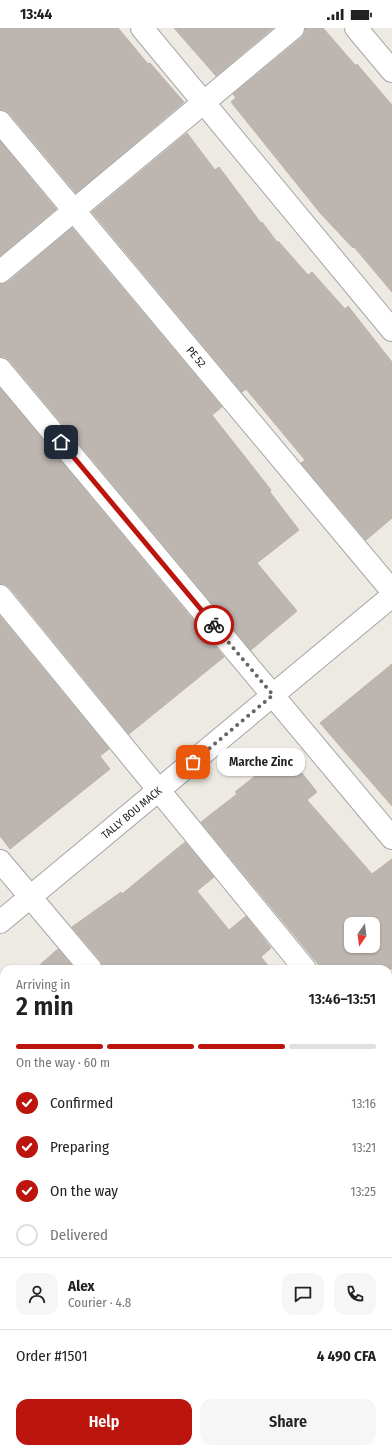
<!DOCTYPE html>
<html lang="en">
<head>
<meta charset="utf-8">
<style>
  body { margin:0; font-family:"Fira Sans Condensed",sans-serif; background:#f6f6f6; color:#222; height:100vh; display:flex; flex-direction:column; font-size:15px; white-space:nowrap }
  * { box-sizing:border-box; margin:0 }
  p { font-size:13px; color:#767676 }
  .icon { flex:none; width:22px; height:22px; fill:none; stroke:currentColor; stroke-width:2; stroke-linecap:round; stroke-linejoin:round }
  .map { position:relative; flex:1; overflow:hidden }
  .drawer { position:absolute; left:0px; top:937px; width:392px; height:488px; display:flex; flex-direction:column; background:#fff; border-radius:12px 12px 0 0; box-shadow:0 1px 3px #0004 }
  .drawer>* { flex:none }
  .needle { width:26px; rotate:194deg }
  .fabs { position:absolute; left:344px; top:889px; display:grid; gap:8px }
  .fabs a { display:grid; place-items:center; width:36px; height:36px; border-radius:8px; background:#fff; box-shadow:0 1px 3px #0004; font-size:20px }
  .pin { position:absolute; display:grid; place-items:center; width:34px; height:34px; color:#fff; margin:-17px; border-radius:8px; box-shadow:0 2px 6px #0006 }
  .courier { position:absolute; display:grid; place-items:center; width:40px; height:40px; margin:-20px; border:3px solid #bb150e; border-radius:50%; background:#fff; color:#222; box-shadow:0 1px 5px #0007 }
  .bubble { position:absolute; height:28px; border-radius:12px; background:#fff; box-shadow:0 1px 3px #0004; font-size:13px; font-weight:600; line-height:28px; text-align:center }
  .headline em { font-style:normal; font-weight:600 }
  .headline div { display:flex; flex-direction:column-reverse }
  .headline { display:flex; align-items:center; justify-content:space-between; height:68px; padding:0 16px }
  h1 { font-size:26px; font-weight:600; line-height:30px }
  .bar { display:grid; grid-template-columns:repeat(4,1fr); gap:6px 4px; align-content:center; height:48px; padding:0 16px }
  .bar i { height:5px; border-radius:3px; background:#e0e0e0 }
  .bar .selected { background:#bb150e }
  .bar p { grid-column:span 4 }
  .line { display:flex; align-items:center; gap:10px; padding:0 16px; border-top:1px solid #e0e0e0 }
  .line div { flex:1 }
  .round { display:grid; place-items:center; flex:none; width:42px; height:42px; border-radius:12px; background:#f6f6f6 }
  ol { padding:0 16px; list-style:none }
  li { display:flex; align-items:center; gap:12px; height:44px }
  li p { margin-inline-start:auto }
  li .icon { padding:4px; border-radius:50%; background:#bb150e; color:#fff; stroke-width:4 }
  li:last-child { color:#767676 }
  li i { width:22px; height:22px; border:2px solid #e0e0e0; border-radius:50% }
  .primary-button { display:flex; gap:8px; margin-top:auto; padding:8px 16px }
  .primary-button a { flex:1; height:46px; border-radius:12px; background:#bb150e; color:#fff; font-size:16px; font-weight:600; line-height:46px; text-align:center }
  .primary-button a+a { background:#f6f6f6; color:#222 }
  .status { display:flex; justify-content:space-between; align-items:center; height:28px; padding:0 20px; background:#fff; direction:ltr }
  .status svg { height:11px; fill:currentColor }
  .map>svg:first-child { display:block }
</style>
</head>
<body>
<div class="status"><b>13:44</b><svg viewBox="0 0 49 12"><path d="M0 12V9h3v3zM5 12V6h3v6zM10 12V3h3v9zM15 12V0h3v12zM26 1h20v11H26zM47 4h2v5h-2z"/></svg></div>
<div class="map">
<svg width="392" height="1425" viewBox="0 0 392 1425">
  <rect width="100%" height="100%" fill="#edeae3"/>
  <path fill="#bdb6b0" stroke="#beb2a7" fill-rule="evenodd" d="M 0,0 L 118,0 L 148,36 L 150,35 L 184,74 L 76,165 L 10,86 L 5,82 L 0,82 Z
    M 174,0 L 273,0 L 216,48 Z
    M 305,0 L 323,0 L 356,38 L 357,36 L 392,77 L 392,264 L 354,219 L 353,220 L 321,186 L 231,74 L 236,70 L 233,66 L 301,10 L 305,5 Z
    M 187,105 L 215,142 L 219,139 L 261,195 L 262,194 L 277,214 L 278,213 L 308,247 L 312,244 L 345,281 L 348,278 L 392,334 L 392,490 L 366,512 L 301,435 L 305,432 L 246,361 L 242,364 L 92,184 Z
    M 0,113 L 56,181 L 0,228 Z
    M 72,200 L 222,379 L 212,387 L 271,462 L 270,464 L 299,502 L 257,535 L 297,583 L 251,622 L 10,333 L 5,329 L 0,329 L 0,256 L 8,254 Z
    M 0,360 L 224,629 L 129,706 L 10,560 L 5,556 L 0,556 Z
    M 0,588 L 109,721 L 100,728 L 110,741 L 10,821 L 0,808 Z
    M 392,636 L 392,778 L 320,695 Z
    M 285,724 L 317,764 L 307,772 L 372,846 L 392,831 L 392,941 L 322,941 L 201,794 L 237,766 L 235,764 ZM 351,896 L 373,896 L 373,918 L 351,918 Z
    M 185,814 L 214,849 L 197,863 L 229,902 L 246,888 L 271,920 L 261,929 L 271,941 L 103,941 L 101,933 L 72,899 L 121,864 L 122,866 Z
    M 58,921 L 75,941 L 35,941 Z"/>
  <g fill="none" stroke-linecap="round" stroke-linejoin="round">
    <defs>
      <g id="minor">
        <path d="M 356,0 L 392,43"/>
        <path id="s1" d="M 0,94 L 392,563"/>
        <path d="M 0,244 L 293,0"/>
        <path d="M 0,341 L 392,810"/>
        <path d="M 0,568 L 305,941"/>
        <path d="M 0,833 L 91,941"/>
        <path id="s2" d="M 0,894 L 392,568"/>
        <path d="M 388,1043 L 392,1048"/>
        <path d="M 388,1245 L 392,1242"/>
        <path d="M 388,1296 L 392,1301"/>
        <path d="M 0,1318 L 4,1323"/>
        <path d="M 86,1421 L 89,1425"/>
        <path d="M 296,1421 L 300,1425"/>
        <path d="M 173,1425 L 178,1421"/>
      </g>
      <path id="tertiary" d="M 142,0 L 392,302"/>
    </defs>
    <use href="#minor" stroke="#a4a4a4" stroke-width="24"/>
    <use href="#tertiary" stroke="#a4a4a4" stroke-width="24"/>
    <use href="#minor" stroke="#fff" stroke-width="22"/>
    <use href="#tertiary" stroke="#fff" stroke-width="22"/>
  </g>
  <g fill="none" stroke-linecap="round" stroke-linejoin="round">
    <path stroke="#666562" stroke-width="4" stroke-dasharray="0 7.2" d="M 193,734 L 273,667 L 214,597"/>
    <path stroke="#bb150e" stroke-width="5" d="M 61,414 L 214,597"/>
  </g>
  <g text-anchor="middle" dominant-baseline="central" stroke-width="3" stroke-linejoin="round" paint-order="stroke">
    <g font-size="11" fill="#1d1d1d" stroke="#fff">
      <text stroke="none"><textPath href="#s1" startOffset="306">PE 52</textPath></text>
      <text stroke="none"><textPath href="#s2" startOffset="171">TALLY BOU MACK</textPath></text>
    </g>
  </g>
</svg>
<div class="fabs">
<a><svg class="needle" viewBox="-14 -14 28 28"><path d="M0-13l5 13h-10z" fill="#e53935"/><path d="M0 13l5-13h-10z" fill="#767676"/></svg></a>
</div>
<div class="pin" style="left:193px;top:734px;background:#ea580c"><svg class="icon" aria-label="bag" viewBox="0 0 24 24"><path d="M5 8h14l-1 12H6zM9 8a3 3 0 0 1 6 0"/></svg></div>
<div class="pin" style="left:61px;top:414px;background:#1f2937"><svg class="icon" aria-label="home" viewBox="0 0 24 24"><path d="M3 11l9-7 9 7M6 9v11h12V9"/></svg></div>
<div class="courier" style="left:214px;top:597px"><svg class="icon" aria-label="bike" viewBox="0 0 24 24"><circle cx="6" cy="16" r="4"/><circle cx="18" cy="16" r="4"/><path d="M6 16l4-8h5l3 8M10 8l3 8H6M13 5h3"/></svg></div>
<div class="bubble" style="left:217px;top:720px;width:88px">Marche Zinc</div>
<section class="drawer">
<div class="headline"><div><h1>2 min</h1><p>Arriving in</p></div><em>13:46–13:51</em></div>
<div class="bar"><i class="selected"></i><i class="selected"></i><i class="selected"></i><i></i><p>On the way · 60 m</p></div>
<ol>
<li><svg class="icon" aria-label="check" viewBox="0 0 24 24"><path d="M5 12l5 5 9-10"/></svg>Confirmed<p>13:16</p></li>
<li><svg class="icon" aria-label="check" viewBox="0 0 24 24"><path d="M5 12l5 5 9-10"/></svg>Preparing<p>13:21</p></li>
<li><svg class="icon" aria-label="check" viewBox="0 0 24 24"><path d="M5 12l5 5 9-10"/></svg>On the way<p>13:25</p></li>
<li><i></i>Delivered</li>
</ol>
<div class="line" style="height:72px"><a class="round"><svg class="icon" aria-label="person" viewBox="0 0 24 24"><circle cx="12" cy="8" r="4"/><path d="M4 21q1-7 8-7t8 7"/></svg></a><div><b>Alex</b><p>Courier · 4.8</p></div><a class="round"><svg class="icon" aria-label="chat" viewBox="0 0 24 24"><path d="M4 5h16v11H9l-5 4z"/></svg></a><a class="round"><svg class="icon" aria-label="phone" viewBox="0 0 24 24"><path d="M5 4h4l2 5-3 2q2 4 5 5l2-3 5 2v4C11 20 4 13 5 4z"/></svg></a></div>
<div class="line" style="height:52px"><div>Order #1501</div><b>4 490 CFA</b></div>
<div class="primary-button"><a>Help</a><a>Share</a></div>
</section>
</div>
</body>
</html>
